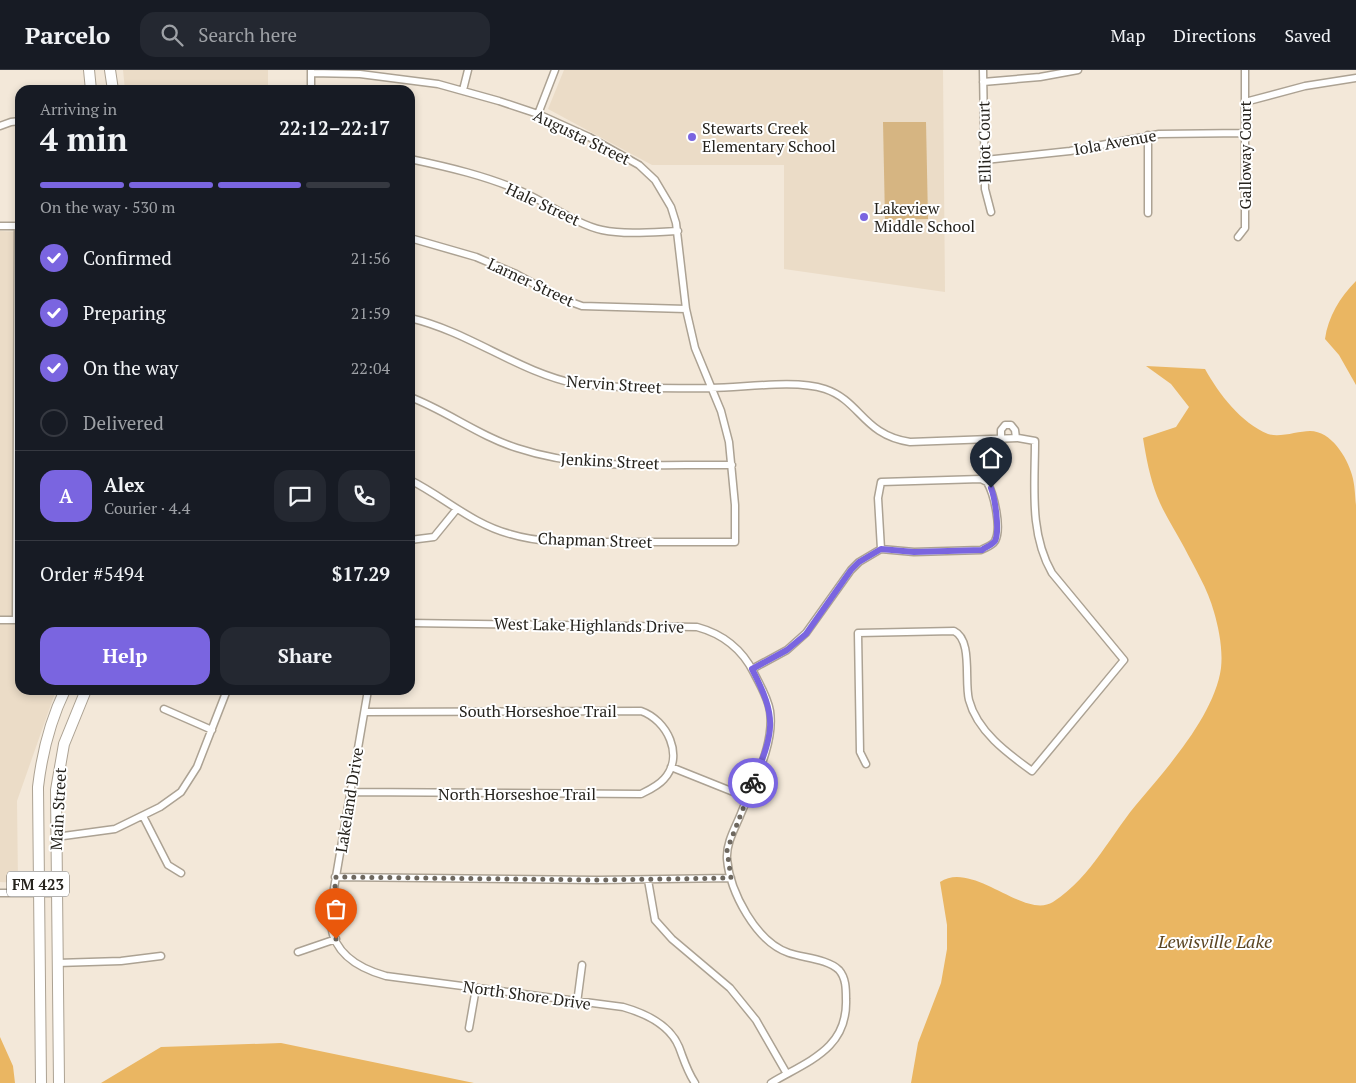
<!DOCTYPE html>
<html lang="en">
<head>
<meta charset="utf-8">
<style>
  body { margin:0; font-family:"PT Serif",serif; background:#242831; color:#f1f3f6; height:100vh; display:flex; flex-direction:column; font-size:19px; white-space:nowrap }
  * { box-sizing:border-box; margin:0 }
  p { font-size:16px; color:#9ea1a6 }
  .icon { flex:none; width:28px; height:28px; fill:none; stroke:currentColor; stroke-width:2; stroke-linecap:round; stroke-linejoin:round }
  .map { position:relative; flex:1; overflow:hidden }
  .details { position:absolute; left:15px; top:15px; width:400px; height:610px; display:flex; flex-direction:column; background:#171b24; border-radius:15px; box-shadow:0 2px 8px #0003 }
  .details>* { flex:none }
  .pin { position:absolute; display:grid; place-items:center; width:42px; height:42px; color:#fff; margin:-51px -21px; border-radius:50% 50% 50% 0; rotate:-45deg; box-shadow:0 0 5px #0007 }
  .pin .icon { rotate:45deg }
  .courier { position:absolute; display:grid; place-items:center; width:50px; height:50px; margin:-25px; border:4px solid #7a65e0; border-radius:50%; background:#fff; color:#222; box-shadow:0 1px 6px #0007 }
  .overview em { font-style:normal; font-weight:800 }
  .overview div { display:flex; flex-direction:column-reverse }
  .overview { display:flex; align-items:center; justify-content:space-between; height:85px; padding:0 25px }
  h1 { font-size:32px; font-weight:800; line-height:38px }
  .bar { display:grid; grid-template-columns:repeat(4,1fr); gap:8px 5px; align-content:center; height:60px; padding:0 25px }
  .bar i { height:6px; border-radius:4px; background:#363941 }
  .bar .on { background:#7a65e0 }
  .bar p { grid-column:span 4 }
  .line { display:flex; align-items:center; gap:12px; padding:0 25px; border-top:1px solid #363941 }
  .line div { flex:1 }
  .round { display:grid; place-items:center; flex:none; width:52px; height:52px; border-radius:15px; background:#242831 }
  ol { padding:0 25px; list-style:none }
  li { display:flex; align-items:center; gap:15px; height:55px }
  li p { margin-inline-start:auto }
  li .icon { padding:5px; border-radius:50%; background:#7a65e0; color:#fff; stroke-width:4 }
  li:last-child { color:#9ea1a6 }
  li i { width:28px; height:28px; border:2px solid #363941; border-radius:50% }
  .primary-button { display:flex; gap:10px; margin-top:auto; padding:10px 25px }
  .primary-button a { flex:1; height:58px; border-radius:15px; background:#7a65e0; color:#fff; font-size:20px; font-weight:800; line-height:58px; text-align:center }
  .primary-button a+a { background:#242831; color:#f1f3f6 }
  header { display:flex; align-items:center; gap:30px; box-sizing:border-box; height:70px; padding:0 25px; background:#171b24; border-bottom:1px solid #363941 }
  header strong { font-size:24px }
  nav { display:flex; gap:28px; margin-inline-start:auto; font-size:18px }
  .search { width:350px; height:45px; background:#242831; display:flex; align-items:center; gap:12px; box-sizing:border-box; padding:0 18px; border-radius:15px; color:#9ea1a6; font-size:19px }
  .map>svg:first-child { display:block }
</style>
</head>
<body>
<header>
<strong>Parcelo</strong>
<div class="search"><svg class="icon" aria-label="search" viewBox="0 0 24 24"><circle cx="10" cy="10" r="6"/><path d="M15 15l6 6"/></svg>Search here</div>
<nav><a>Map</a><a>Directions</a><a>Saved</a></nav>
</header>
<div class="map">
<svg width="1356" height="1013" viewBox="0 0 1356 1013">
  <rect width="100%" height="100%" fill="#f3e8d9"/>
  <path fill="#ebdcc7" d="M 123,0 L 268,0 L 268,20 L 125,20 Z
    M 564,0 L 943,0 L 945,222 L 784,199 L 784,95 L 652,95 L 548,39 Z
    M 0,161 L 20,162 L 20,620 L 56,620 L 17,731 L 18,813 L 0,812 Z"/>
  <path fill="#d6b582" d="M 883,52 L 926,52 L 928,149 L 885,150 Z"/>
  <path fill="#eab662" d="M 1356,211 L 1356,315 L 1339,285 L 1325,269 C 1328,247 1340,227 1356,211 Z
    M 1146,296 L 1205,299 C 1219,324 1241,353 1268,364 C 1280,368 1298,361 1310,361 C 1331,361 1347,387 1352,405 C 1355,415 1355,426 1356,435 L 1356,1013 L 911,1013 L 918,973 L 941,913 L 947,879 L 947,855 L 940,812 C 973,790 1024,850 1053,832 C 1093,806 1111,763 1141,729 C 1170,695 1215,643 1221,598 C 1223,580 1219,559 1214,542 C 1208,519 1194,497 1184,477 C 1175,460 1164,444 1157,426 C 1150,408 1146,387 1143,368 L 1176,357 L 1189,337 L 1171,314 Z
    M 0,967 L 13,996 L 15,1013 L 0,1013 Z
    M 281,973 L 474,1013 L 101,1013 L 161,977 Z"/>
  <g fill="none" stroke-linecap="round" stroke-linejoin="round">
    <defs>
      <path id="minor" d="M 983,0 L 985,119 L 991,142
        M 311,3 L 360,4 L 438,14 L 499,31 L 538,44 L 589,67 L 639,95 L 655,110 L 671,137 L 676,153 L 686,239 L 695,278 L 721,341 L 729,372 L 735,435 L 735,472 C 694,472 653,472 613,472 C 579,472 543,474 510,464 C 472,454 444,427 410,410
        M 983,12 L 1040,7 L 1078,0
        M 311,20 L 311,0
        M 463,20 L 468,0
        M 1245,32 L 1305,16 L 1356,8
        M 538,44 L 555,0
        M 0,56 L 11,52 L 20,51
        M 1148,65 L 1148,143
        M 410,89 C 448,97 487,106 523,122 C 547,133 578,155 602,160 C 626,165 654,162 678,161
        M 985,90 L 1070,81 L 1159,64 L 1245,63
        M 0,156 L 20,156
        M 1238,167 L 1245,158 L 1245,0
        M 410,168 L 476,187 L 516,204 L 560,228 L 582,236 L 686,239
        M 410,248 C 470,262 518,302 577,314 C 621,318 667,319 711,318 C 743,318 794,309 825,319 C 861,331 863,365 910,372 L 1018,368 L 1035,371 C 1035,416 1029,463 1052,503 L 1124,590 L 1032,701 C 1007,683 977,661 969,630 C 964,611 973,570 954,561 L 858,563 L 860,682 L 866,694
        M 410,327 C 447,341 479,366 517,378 C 586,401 660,394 732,395
        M 1001,369 L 1001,360 L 1005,355 L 1011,355 L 1015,360 L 1016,368
        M 981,409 L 987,412 C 994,424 1002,458 995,471 C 992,476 986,477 981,480 L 914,482 L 881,479 L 878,428 L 881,412 Z
        M 410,470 L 434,467 L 456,440
        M 0,550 L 19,550
        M 16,550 L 18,156
        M 410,553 L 697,557 C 723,564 742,579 754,603 C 760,615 768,628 770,641 C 775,676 752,715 740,746 C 734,760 726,774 727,789 C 730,822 756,872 789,883 C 804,888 828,889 839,900 C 846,908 846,919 846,929 C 848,979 808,991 771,1013
        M 752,599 L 787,580 L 806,563 L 851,500 L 859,492 L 881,479
        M 368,620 L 333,824 C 332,835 330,846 331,856 C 335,885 361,899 386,906 L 623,937 C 644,943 670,955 679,977 C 684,990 687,1001 695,1013
        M 164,639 L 212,660
        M 671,697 L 746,727
        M 350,722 L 641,724 C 649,720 658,716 664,709 C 685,686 667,650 641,641 L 365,642
        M 143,746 L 168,795 L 181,803
        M 56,767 L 115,759 L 160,737 L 181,722 L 197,697 L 227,620
        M 335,807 L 598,810 L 731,808
        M 648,810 L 655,850 L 672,869 L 730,918 L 756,950 L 787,1004
        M 0,823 L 56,823
        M 298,882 L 336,869
        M 57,893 L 121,891 L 161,886
        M 577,933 L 582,895
        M 469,958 L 476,918"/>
      <path id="primary" d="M 89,0 L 91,20
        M 110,0 L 113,20
        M 41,1013 L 38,717 C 42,683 50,651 65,620
        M 59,1013 L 56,720 L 64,674 L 86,620"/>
    </defs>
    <use href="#minor" stroke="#aca293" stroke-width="9"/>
    <use href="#primary" stroke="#aca293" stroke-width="12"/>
    <use href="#minor" stroke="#fff" stroke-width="6"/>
    <use href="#primary" stroke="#fff" stroke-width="10"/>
  </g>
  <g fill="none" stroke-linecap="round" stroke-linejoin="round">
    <path stroke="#6e685f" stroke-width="5" stroke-dasharray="0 9" d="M 336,869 L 331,856 L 336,807 L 598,810 L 731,808 L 727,780 L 753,713"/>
    <path stroke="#7a65e0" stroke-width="6" d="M 753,713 C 774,661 778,649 752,599 L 787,580 L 806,564 L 851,500 L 859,492 L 881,479 L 914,482 L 982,480 C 986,477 992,475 995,471 C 1000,461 995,428 991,418"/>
  </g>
  <g fill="#7a65e0" stroke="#fff" stroke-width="2">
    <circle cx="692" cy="67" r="5"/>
    <circle cx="864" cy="147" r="5"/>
  </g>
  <g text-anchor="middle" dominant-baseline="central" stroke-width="4" stroke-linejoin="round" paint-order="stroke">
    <rect fill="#fff" stroke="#676561" stroke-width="1" x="7" y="801.5" width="62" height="25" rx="4"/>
    <g font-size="15" font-weight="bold" fill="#26231d">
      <text x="38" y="814">FM 423</text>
    </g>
    <g font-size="16" fill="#26231d" stroke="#fff" text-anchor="start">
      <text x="702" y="58">Stewarts Creek<tspan x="702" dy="18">Elementary School</tspan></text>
      <text x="874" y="138">Lakeview<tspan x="874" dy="18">Middle School</tspan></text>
    </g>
    <g font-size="16" fill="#26231d" stroke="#fff">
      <text transform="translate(582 67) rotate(26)">Augusta Street</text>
      <text transform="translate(984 72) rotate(-91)">Elliot Court</text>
      <text transform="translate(1115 72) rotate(-10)">Iola Avenue</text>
      <text transform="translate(1245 85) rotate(-90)">Galloway Court</text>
      <text transform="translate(543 134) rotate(25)">Hale Street</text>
      <text transform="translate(531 212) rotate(25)">Larner Street</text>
      <text transform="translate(614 314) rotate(4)">Nervin Street</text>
      <text transform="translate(610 391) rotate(3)">Jenkins Street</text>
      <text transform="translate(595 470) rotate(2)">Chapman Street</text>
      <text transform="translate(589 555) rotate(1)">West Lake Highlands Drive</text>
      <text x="538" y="641">South Horseshoe Trail</text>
      <text x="517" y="724">North Horseshoe Trail</text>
      <text transform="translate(349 730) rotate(-81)">Lakeland Drive</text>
      <text transform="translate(58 739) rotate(-87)">Main Street</text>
      <text transform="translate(527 925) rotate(8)">North Shore Drive</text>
    </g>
    <g font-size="18" font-style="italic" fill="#5c4623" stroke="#fff">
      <text x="1215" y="871">Lewisville Lake</text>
    </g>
  </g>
</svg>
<div class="pin" style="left:336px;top:869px;background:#ea580c"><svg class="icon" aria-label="bag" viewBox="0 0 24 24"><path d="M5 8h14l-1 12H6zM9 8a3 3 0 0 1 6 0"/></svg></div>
<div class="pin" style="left:991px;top:418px;background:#1f2937"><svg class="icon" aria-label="home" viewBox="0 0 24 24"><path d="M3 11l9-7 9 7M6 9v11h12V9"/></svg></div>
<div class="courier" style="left:753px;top:713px"><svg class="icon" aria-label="bike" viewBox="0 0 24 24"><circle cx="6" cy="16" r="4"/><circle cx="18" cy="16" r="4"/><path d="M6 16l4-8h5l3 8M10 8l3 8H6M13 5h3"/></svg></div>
<section class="details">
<div class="overview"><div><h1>4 min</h1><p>Arriving in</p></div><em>22:12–22:17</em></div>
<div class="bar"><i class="on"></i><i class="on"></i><i class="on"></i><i></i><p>On the way · 530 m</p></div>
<ol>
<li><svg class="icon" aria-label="check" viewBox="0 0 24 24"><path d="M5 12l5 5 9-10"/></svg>Confirmed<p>21:56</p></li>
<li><svg class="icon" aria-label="check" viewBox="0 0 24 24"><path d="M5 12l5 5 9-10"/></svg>Preparing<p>21:59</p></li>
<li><svg class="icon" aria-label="check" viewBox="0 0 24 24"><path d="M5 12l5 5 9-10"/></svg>On the way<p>22:04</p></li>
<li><i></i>Delivered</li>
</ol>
<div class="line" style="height:90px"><b class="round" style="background:#7a65e0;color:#fff">A</b><div><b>Alex</b><p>Courier · 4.4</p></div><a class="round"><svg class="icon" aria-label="chat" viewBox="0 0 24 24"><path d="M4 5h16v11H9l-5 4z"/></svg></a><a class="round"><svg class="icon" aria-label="phone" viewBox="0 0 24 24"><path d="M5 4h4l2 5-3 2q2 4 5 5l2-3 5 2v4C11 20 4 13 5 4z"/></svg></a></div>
<div class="line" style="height:65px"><div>Order #5494</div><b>$17.29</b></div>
<div class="primary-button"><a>Help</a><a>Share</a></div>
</section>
</div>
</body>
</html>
